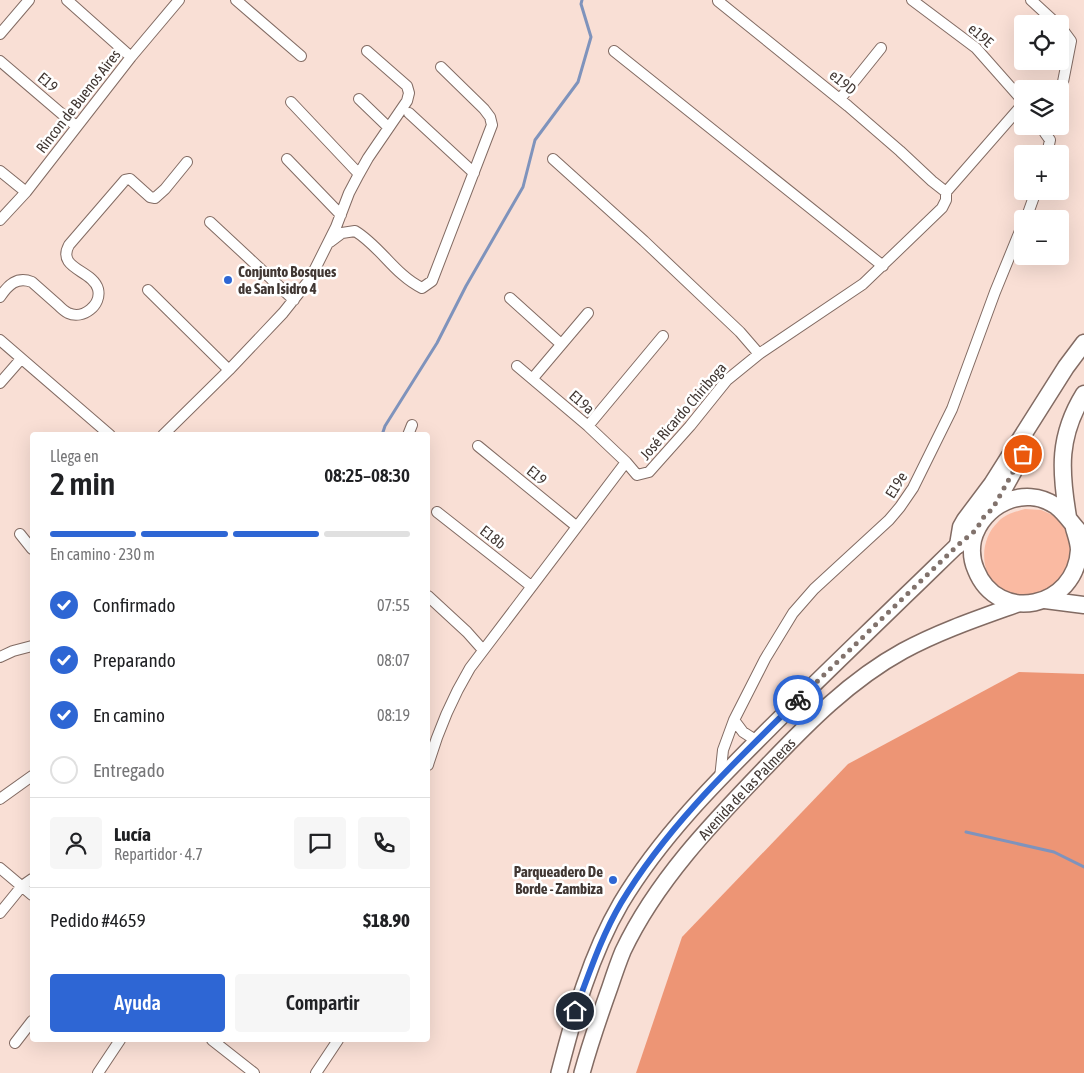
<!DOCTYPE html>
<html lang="es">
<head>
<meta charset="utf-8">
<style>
  body { margin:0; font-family:"Asap Condensed",sans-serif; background:#f6f6f6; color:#202124; height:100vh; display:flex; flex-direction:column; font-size:19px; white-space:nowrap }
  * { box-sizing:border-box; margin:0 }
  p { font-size:16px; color:#757577 }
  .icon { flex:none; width:28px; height:28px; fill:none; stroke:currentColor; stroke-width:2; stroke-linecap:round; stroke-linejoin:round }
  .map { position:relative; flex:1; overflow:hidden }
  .side { position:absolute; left:30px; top:432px; width:400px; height:610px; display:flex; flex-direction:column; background:#fff; border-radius:5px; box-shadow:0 5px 20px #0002 }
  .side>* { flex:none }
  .buttons { position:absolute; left:1014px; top:15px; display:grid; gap:10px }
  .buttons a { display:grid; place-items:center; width:55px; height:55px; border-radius:5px; background:#fff; box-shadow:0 5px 20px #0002; font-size:25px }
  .pin { position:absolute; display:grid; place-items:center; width:42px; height:42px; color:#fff; margin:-21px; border:2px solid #fff; border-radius:50%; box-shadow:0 1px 5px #0007 }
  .courier { position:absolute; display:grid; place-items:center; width:50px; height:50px; margin:-25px; border:4px solid #2e66d4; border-radius:50%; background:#fff; color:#222; box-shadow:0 1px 6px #0007 }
  .summary em { font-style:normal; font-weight:600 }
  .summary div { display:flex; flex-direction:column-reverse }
  .summary { display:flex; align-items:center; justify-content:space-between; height:85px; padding:0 20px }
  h1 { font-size:32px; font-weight:600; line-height:38px }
  .bar { display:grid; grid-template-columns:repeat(4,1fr); gap:8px 5px; align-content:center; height:60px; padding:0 20px }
  .bar i { height:6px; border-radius:4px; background:#e0e0e0 }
  .bar .active { background:#2e66d4 }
  .bar p { grid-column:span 4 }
  .line { display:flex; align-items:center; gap:12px; padding:0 20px; border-top:1px solid #e0e0e0 }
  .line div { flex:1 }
  .round { display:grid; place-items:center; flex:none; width:52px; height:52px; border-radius:5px; background:#f6f6f6 }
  ol { padding:0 20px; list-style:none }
  li { display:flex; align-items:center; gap:15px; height:55px }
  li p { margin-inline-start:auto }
  li .icon { padding:5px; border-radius:50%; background:#2e66d4; color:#fff; stroke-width:4 }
  li:last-child { color:#757577 }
  li i { width:28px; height:28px; border:2px solid #e0e0e0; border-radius:50% }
  .action { display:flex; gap:10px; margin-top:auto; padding:10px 20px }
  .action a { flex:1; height:58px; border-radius:5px; background:#2e66d4; color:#fff; font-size:20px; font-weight:600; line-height:58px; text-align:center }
  .action a+a { background:#f6f6f6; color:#202124 }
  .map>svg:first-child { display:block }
</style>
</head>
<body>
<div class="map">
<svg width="1084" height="1073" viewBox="0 0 1084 1073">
  <rect width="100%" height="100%" fill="#f9dfd5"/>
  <path fill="#fabaa2" d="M 1025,509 L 1041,510 L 1055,516 L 1066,526 L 1073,540 L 1066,583 L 1026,601 C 1017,598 1004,594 998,588 C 979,571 980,539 998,522 C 1005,514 1015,512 1025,509 Z"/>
  <path fill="#ed9575" d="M 1019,672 L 1084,674 L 1084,1073 L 636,1073 L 682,937 L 848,764 Z"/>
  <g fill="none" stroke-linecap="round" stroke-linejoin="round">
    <path stroke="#7f93bc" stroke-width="3" d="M 382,435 L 385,426 L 437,343 L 466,286 L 523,187 L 535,140 L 578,82 L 591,37 L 581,4 L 582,0
      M 966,832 L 1054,852 L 1084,867"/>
    <defs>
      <path id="minor" d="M 67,0 L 131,57
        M 236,0 L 301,56
        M 912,0 L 976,48 L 1022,100
        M 1031,0 L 1057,24
        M 718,1 L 848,106 L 900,151 L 932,181 L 946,192
        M 1060,26 L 1071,41 L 1062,87 L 1060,90
        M 0,34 L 29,0
        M 614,51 L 883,266
        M 0,61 L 76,126
        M 359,99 L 388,127
        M 840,99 L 881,48
        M 291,102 L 359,174
        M 409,113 L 474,173
        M 1044,126 L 1045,133 L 1050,140 L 1047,154
        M 287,159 L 341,215
        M 553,159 L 644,241 L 740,332 L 759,354
        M 0,171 L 26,192
        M 1026,219 L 1036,191
        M 0,220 L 26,192 L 131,57 L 179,0
        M 210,222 L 294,300
        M 330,242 L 342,233 L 355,231 C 380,246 395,275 422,288 L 432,281 L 492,125 L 490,117 L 484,109 L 441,67
        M 148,290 L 229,370
        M 0,297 C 8,285 17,276 32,282 C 41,290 50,298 58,305 C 61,308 64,311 68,313 C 83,320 102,305 98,289 C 93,270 56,269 69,245 L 125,180 L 130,179 L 150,197 L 155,198 L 165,189 L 187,162
        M 510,298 L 561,344
        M 0,340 L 110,435
        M 517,366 L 588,426 L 626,462
        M 533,378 L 588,313
        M 0,383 L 21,359
        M 588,426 L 663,336
        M 163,435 L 229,370 L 283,313 L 310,279 L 336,227 L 349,193 L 359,174 L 368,158 L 407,101 L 409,93 L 407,86 L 367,51
        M 408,435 L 412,425
        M 478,446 L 576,526
        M 437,512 L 531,586
        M 20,534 L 32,549
        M 428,596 L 467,632 L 483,650
        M 0,657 L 13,651 L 32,646
        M 734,720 L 743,732 L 757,741
        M 428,765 C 438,731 452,698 470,668 L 626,462 L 637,475 L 649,472 L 690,426 L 727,380 L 759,354 L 863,284 L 942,208 L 946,200 L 946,192 L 1022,105
        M 720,778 L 723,750 L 734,720 L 765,659 L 793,613 L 814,589 L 889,520 L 900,507 L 913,488 L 952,409 L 995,292 L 1022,226
        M 0,799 L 32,776
        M 0,868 L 32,895
        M 0,913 L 22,886 L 32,879
        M 212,1040 L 254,1073
        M 15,1043 L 32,1021
        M 98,1073 L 120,1040
        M 316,1073 L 338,1040"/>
      <g id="primary">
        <path d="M 559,1073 C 574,1015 590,956 621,903 C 664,831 726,772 784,714 C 824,674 865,635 906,595 C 926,576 946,556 966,537"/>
        <path id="s1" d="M 582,1073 C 590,1044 600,1015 610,987 C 614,975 618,963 623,951 C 656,881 712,823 766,767 C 807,724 850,680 903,651 C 940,631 979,618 1018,604"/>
      </g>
      <path id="trunk" d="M 993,508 L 1023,454
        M 1068,517 C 1060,470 1058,436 1084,394
        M 1074,528 C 1076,535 1079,543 1079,550 C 1076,608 998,625 976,570 C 972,561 971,550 973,540 C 982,505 1024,484 1056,506 C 1067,514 1073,527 1084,536
        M 958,545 L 961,527 L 965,520 L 992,484 L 1066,367 L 1084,343
        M 1045,600 L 1084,605"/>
    </defs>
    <use href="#minor" stroke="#826b63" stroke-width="12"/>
    <use href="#primary" stroke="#826b63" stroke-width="18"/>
    <use href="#trunk" stroke="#826b63" stroke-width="19"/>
    <use href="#minor" stroke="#fff" stroke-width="10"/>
    <use href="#primary" stroke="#fff" stroke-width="15"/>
    <use href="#trunk" stroke="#fff" stroke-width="16"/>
  </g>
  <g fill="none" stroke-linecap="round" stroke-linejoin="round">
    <path stroke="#81726c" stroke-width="5" stroke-dasharray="0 9" d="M 798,700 L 958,545 L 976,530 L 983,518 L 993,508 L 1023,454"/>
    <path stroke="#2e66d4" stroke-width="6" d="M 575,1011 C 589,974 601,937 621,903 C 667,826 735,762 798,700"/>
  </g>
  <g fill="#2e66d4" stroke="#fff" stroke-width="2">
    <circle cx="228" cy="280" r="5"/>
    <circle cx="613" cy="880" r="5"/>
  </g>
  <g text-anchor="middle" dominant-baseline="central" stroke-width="5" stroke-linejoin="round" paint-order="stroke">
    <g font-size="15" fill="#413733" stroke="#fff">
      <text transform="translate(981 35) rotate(41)">e19E</text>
      <text transform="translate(48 82) rotate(40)">E19</text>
      <text transform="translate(843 82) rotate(39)">e19D</text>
      <text transform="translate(78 101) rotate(-52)">Rincon de Buenos Aires</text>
      <text transform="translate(582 402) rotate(41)">E19a</text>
      <text transform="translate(683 411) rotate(-49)">José Ricardo Chiriboga</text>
      <text transform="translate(537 475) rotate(39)">E19</text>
      <text transform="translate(896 485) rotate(-58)">E19e</text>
      <text transform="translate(493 537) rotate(38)">E18b</text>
      <text stroke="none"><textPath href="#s1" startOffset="334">Avenida de las Palmeras</textPath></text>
    </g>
    <g font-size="15" font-weight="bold" fill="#413733" stroke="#fff" text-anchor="start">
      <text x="238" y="271">Conjunto Bosques<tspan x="238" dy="17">de San Isidro 4</tspan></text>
      <text x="603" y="871" text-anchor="end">Parqueadero De<tspan x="603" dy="17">Borde - Zambiza</tspan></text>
    </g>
  </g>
</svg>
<div class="buttons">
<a><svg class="icon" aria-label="locate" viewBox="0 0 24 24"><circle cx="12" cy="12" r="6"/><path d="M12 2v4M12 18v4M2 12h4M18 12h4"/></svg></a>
<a><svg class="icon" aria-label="layers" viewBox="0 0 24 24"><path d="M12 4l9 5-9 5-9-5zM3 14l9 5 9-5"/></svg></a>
<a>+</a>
<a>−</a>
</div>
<div class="pin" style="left:1023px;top:454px;background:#ea580c"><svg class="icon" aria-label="bag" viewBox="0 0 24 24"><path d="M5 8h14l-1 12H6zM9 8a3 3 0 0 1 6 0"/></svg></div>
<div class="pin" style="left:575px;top:1011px;background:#1f2937"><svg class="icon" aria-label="home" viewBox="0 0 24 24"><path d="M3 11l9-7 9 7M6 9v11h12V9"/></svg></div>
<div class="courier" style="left:798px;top:700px"><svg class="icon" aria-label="bike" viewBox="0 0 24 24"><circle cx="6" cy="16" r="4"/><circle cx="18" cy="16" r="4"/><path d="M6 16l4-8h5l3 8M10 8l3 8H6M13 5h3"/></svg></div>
<section class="side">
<div class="summary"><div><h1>2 min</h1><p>Llega en</p></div><em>08:25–08:30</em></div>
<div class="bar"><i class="active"></i><i class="active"></i><i class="active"></i><i></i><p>En camino · 230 m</p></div>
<ol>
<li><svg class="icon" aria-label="check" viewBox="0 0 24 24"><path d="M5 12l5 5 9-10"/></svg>Confirmado<p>07:55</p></li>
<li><svg class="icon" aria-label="check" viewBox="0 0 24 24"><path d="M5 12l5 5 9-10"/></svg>Preparando<p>08:07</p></li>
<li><svg class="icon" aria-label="check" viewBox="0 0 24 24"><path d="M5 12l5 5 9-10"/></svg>En camino<p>08:19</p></li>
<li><i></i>Entregado</li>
</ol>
<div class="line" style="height:90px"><a class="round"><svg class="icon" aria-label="person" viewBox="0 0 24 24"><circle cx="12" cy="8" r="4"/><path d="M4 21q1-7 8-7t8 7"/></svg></a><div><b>Lucía</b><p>Repartidor · 4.7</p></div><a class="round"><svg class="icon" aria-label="chat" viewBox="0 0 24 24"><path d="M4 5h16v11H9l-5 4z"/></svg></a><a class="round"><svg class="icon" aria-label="phone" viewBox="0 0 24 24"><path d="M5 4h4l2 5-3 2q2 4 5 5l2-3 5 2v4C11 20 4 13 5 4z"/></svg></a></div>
<div class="line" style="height:65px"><div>Pedido #4659</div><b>$18.90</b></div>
<div class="action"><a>Ayuda</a><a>Compartir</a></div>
</section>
</div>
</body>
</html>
